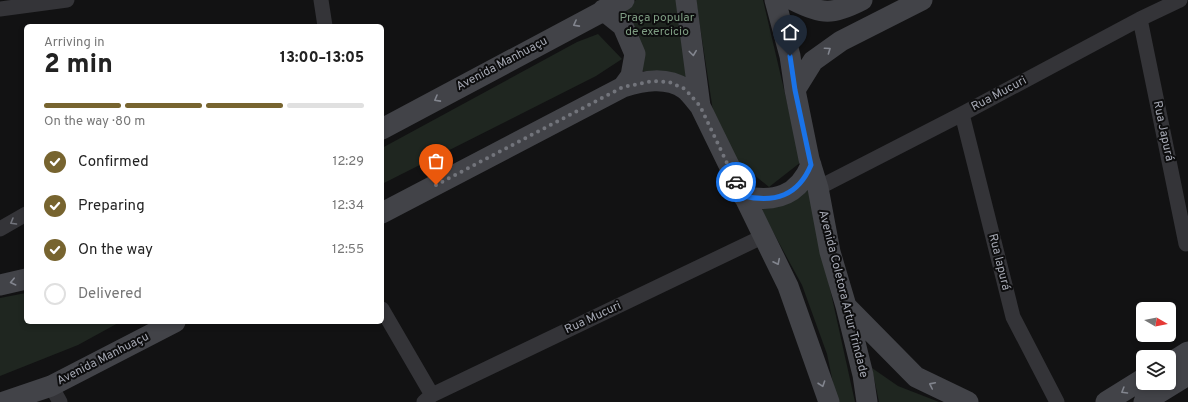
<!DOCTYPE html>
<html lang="en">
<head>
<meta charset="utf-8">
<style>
  body { margin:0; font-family:Overpass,sans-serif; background:#f2f2f2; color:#222; height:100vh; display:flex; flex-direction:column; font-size:15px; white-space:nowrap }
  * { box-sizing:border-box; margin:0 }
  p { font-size:13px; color:#767676 }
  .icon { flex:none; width:22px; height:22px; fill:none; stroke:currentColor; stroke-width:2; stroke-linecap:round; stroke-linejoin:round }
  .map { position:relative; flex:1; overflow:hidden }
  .details { position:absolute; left:24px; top:24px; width:360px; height:300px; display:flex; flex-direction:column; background:#fff; border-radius:6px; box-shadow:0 2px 6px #0003 }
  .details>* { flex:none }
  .needle { width:26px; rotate:99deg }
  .tools { position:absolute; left:1136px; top:302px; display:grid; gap:8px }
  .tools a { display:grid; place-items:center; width:40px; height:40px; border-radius:6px; background:#fff; box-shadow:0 2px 6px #0003; font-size:20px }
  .pin { position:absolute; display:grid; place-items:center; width:34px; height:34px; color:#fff; margin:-41px -17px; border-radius:50% 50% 50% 0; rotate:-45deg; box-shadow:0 0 4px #0007 }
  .pin .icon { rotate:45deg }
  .courier { position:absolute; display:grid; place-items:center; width:40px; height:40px; margin:-20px; border:3px solid #1a73e8; border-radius:50%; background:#fff; color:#222; box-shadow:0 1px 5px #0007 }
  .summary em { font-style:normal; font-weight:800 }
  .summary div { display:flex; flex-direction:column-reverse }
  .summary { display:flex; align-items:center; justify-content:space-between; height:68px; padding:0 20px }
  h1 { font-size:26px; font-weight:800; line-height:30px }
  .bar { display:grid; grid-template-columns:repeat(4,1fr); gap:6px 4px; align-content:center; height:48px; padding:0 20px }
  .bar i { height:5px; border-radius:3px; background:#e0e0e0 }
  .bar .current { background:#77642f }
  .bar p { grid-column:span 4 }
  ol { padding:0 20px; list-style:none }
  li { display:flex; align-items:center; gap:12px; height:44px }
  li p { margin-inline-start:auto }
  li .icon { padding:4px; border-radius:50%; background:#77642f; color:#fff; stroke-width:4 }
  li:last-child { color:#767676 }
  li i { width:22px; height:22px; border:2px solid #e0e0e0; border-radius:50% }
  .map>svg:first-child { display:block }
</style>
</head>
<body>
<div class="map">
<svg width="1188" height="402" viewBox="0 0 1188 402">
  <rect width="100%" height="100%" fill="#121213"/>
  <path fill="#1f2620" d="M 636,0 L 679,0 L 693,84 L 640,70 L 619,14 Z
    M 696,0 L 763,0 L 801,162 L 769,187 L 736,160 L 713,111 Z
    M 598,34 L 622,59 L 596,76 L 382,184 L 382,148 L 577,42 Z
    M 808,189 L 855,402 L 837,402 L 827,354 L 802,285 L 761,210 Z
    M 26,293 L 26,322 L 120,322 L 78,345 L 0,376 L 0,298 Z
    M 872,368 L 898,386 L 939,402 L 879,402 Z"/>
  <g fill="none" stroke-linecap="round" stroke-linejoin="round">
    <path stroke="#343438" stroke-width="15" d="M 321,0 L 325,26
      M 0,9 L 67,0
      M 1140,19 L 1186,244
      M 962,114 L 1013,317 L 1057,402
      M 818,188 L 962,114 L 1140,19 L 1180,0
      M 0,229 L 26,214
      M 382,309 L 432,395
      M 51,386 L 60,402
      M 424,402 L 432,395 L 764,236"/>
    <path stroke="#424348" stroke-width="21" d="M 686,0 L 700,106 L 788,286 L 829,402
      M 775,0 L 790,56 L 795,90 L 809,159 L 818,188 L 830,252 L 846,306 L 863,375 L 867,402
      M 793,0 C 822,15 833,15 862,0
      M 603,10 L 623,26 L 635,54 L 631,76 L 623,87
      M 795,90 L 813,61 L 841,41 L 922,0
      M 382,129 L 624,0
      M 743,196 C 775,203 798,196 811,165
      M 382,213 L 623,87 C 643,81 666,76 685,89 C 690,93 695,100 700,106
      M 0,285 L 26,279
      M 846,306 L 916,377 L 968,402
      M 1169,364 L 1188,352
      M 4,402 L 51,386 L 175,322
      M 1106,402 L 1143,379
      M 1144,402 L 1188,375"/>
  </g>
  <defs><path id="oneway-chevron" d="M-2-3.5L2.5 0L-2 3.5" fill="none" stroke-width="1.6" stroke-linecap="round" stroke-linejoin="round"/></defs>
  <g stroke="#82858e">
    <use href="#oneway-chevron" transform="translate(576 24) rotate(152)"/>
    <use href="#oneway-chevron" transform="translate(828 50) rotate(-35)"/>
    <use href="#oneway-chevron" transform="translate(693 53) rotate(83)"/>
    <use href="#oneway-chevron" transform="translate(437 99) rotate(151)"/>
    <use href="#oneway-chevron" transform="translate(777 262) rotate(64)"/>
    <use href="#oneway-chevron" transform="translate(13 282) rotate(167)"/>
    <use href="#oneway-chevron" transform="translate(822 384) rotate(71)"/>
    <use href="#oneway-chevron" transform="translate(932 385) rotate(-154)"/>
    <use href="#oneway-chevron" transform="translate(1124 391) rotate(149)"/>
  </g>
  <use stroke="#72747c" href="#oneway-chevron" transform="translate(13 222) rotate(150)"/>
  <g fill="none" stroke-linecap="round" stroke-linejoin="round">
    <path stroke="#72747b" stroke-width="4" stroke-dasharray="0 7.2" d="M 436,185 L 623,87 L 653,81 L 669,82 L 685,89 L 700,106 L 736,182"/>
    <path stroke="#1a73e8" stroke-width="5" d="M 736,182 L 743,196 C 775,203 798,196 811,165 L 795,90 L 790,56"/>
  </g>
  <g text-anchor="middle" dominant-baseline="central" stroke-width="4" stroke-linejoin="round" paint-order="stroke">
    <g font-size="12" fill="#7e9c82" stroke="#0d0d0e">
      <text x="657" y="18">Praça popular<tspan x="657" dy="14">de exercicio</tspan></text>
    </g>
    <g font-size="12" fill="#a5a8b3" stroke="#0d0d0e">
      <text transform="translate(502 64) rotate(-28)">Avenida Manhuaçu</text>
      <text transform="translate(999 94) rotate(-28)">Rua Mucuri</text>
      <text transform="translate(1163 131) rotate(78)">Rua Japurá</text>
      <text transform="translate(999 262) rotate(76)">Rua Iapurá</text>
      <text transform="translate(843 294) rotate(76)">Avenida Coletora Artur Trindade</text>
      <text transform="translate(593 318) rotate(-25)">Rua Mucuri</text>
      <text transform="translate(103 359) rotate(-27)">Avenida Manhuaçu</text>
    </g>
  </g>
</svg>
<div class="tools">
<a><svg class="needle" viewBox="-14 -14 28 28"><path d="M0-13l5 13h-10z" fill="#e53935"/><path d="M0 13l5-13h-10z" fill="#767676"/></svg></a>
<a><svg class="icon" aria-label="layers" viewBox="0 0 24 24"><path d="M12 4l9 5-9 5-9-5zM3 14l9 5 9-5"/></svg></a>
</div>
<div class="pin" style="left:436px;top:185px;background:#ea580c"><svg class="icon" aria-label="bag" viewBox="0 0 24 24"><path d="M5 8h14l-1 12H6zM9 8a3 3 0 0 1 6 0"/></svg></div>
<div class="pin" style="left:790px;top:56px;background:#1f2937"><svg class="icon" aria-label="home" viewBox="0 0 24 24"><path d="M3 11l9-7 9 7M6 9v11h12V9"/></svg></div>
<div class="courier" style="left:736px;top:182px"><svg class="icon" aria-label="car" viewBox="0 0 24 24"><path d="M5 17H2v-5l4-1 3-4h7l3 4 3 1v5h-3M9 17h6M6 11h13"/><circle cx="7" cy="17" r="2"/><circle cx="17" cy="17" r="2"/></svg></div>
<section class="details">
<div class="summary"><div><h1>2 min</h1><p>Arriving in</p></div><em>13:00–13:05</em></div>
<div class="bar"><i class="current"></i><i class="current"></i><i class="current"></i><i></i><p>On the way · 80 m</p></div>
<ol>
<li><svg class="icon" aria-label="check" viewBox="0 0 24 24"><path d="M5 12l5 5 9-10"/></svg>Confirmed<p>12:29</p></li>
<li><svg class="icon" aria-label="check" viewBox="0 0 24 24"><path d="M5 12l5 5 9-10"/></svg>Preparing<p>12:34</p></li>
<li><svg class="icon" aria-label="check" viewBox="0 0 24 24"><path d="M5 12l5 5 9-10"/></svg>On the way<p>12:55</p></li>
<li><i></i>Delivered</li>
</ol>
</section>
</div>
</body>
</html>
